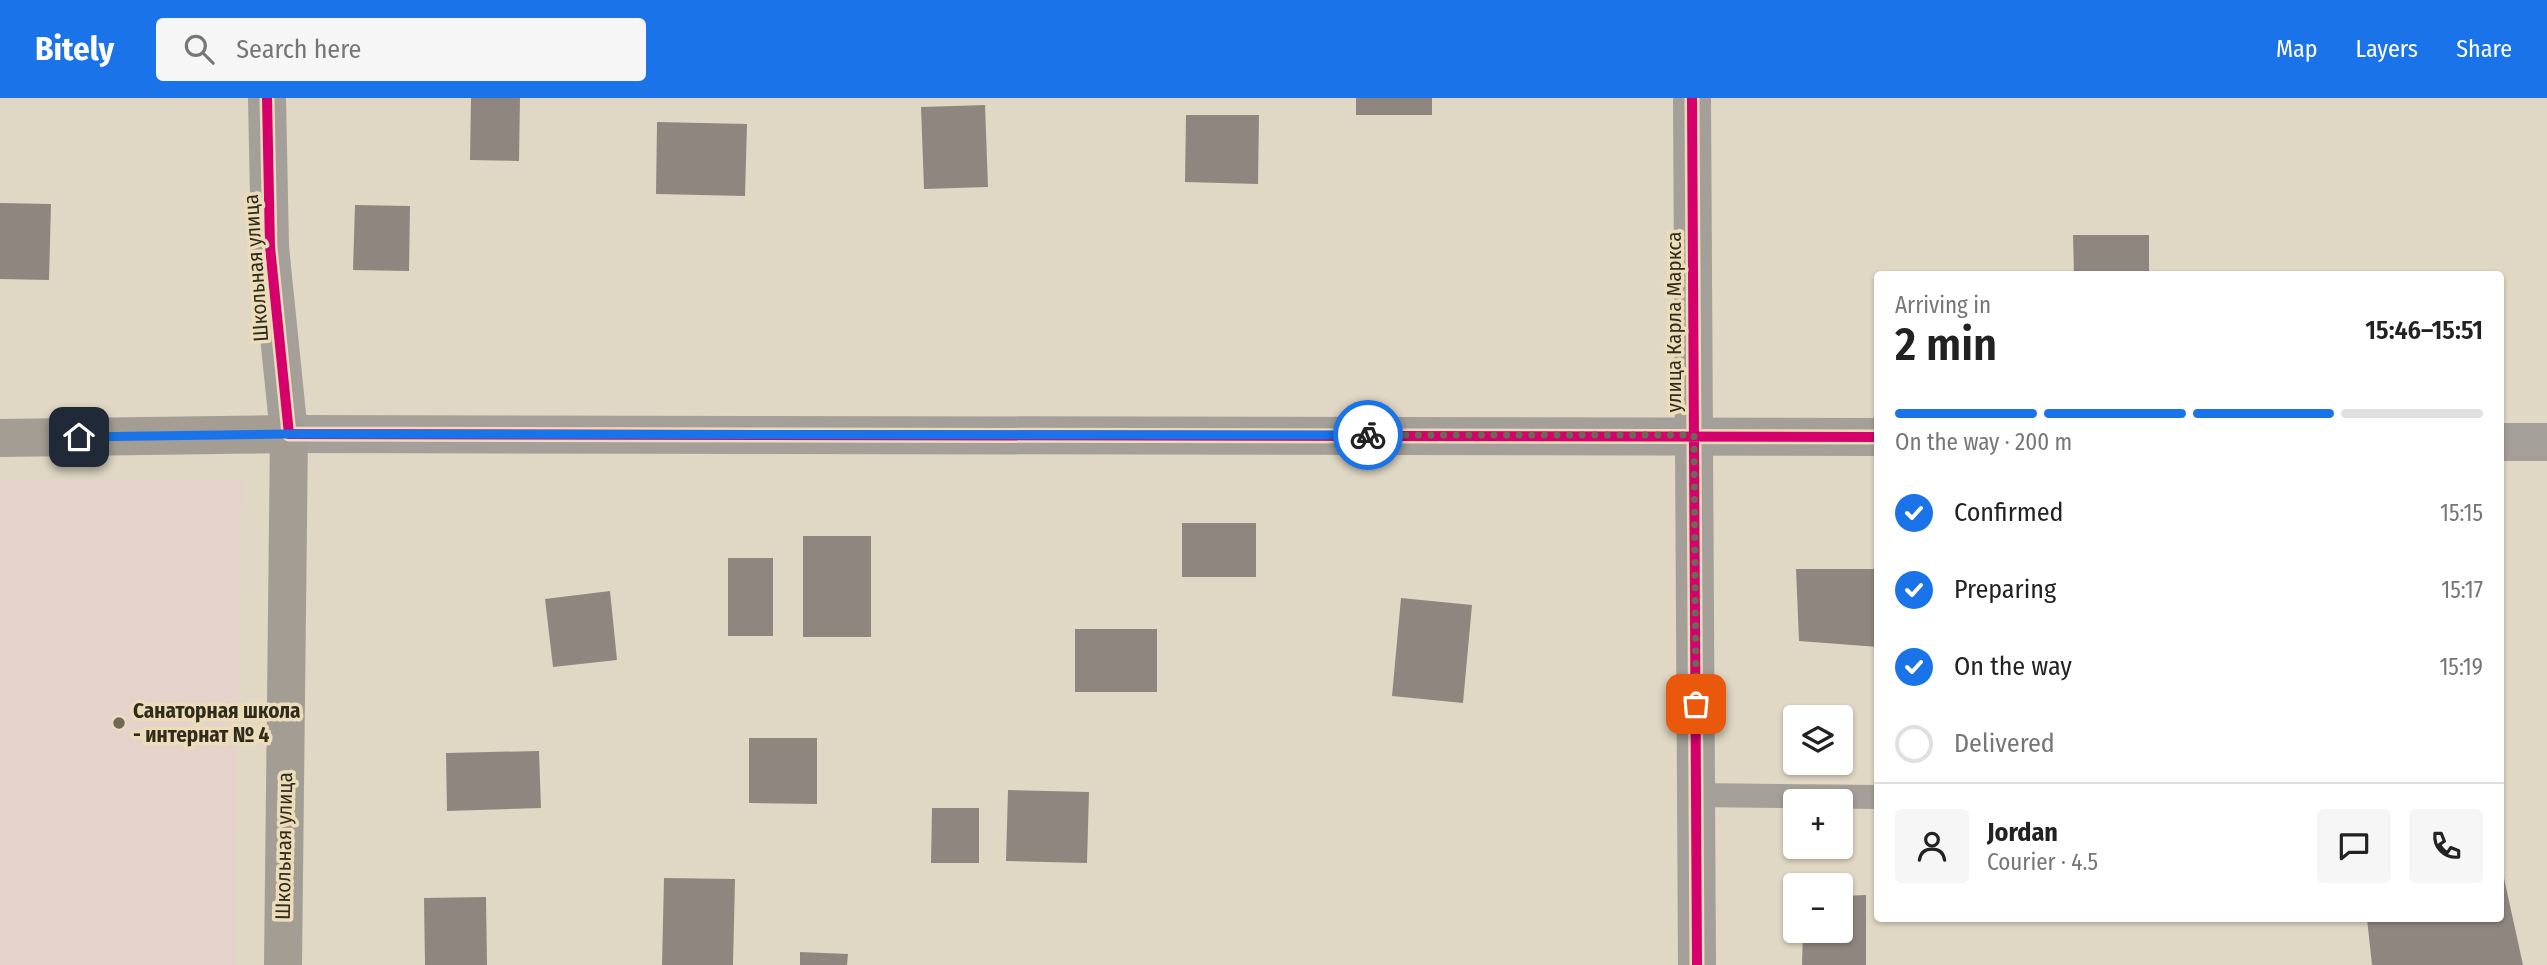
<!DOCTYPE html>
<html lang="en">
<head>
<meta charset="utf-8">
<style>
  body { margin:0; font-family:"Fira Sans Condensed",sans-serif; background:#f6f6f6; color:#222; height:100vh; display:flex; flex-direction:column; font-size:26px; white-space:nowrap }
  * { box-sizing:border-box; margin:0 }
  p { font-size:23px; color:#767676 }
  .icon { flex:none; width:38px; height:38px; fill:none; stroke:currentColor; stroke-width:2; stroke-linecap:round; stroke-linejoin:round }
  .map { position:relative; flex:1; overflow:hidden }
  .details { position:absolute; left:1874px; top:173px; width:630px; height:651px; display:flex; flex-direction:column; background:#fff; border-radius:7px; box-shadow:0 2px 5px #0004 }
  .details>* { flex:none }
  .controls { position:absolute; left:1783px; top:607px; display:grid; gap:14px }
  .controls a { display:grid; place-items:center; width:70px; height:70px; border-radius:7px; background:#fff; box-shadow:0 2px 5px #0004; font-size:35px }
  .pin { position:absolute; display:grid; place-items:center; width:60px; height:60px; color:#fff; margin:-30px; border-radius:14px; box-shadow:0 4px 10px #0006 }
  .courier { position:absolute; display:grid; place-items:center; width:70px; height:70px; margin:-35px; border:5px solid #1a73e8; border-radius:50%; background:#fff; color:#222; box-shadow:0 2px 9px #0007 }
  .overview em { font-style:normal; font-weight:600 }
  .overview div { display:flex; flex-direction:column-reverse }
  .overview { display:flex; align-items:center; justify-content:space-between; height:119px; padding:0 21px }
  h1 { font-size:46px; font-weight:600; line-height:52px }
  .bar { display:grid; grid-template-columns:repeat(4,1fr); gap:10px 7px; align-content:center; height:84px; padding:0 21px }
  .bar i { height:9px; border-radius:5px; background:#e0e0e0 }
  .bar .on { background:#1a73e8 }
  .bar p { grid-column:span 4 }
  .line { display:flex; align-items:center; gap:18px; padding:0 21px; border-top:2px solid #e0e0e0 }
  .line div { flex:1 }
  .round { display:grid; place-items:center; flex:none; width:74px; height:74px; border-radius:7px; background:#f6f6f6 }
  ol { padding:0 21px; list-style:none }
  li { display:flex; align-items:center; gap:21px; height:77px }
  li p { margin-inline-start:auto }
  li .icon { padding:7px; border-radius:50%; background:#1a73e8; color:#fff; stroke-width:4 }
  li:last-child { color:#767676 }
  li i { width:38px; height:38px; border:4px solid #e0e0e0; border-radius:50% }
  header { display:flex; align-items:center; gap:42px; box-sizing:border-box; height:98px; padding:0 35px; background:#1a73e8; color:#fff }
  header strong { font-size:33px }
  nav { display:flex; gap:38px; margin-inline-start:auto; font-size:24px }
  .search { width:490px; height:63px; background:#f6f6f6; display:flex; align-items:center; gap:18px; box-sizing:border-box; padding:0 24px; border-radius:7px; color:#767676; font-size:26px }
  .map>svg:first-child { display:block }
</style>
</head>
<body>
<header>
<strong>Bitely</strong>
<div class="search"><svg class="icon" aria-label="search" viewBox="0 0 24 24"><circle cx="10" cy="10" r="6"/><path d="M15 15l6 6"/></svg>Search here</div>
<nav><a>Map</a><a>Layers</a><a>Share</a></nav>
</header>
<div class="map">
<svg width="2547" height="867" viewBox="0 0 2547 867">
  <rect width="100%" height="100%" fill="#e0d8c4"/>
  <path fill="#e4d2cb" d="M 242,382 L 235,867 L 0,867 L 0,383 Z"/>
  <path fill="#908680" d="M 471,0 L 520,0 L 519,63 L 470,62 Z
    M 1356,0 L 1432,0 L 1432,17 L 1356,17 Z
    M 985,7 L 988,89 L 924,91 L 921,9 Z
    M 1186,17 L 1259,17 L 1258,86 L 1185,84 Z
    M 657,24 L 747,26 L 745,98 L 656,96 Z
    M 0,105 L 51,106 L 49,182 L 0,181 Z
    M 355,107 L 410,108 L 409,173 L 353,172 Z
    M 2073,137 L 2149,137 L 2149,177 L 2074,177 Z
    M 1182,425 L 1256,425 L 1256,479 L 1182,479 Z
    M 803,438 L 871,438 L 871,539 L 803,539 Z
    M 728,460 L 773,460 L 773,538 L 728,538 Z
    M 1796,471 L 1878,471 L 1878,549 L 1799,543 Z
    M 610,493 L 617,562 L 553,569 L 545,501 Z
    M 1401,500 L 1472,507 L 1463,605 L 1392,598 Z
    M 1075,531 L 1157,531 L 1157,594 L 1075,594 Z
    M 749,640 L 817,640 L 817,706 L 749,705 Z
    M 539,653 L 541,710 L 447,713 L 446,655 Z
    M 1008,692 L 1089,694 L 1087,765 L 1006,763 Z
    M 932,710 L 979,710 L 979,765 L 931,765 Z
    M 664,780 L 735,781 L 733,867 L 662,867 Z
    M 2504,780 L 2523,867 L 2372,867 L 2367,821 L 2501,821 L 2501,781 Z
    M 1866,797 L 1866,867 L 1802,867 L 1803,833 L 1841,833 L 1841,798 Z
    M 486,799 L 487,867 L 425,867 L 424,800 Z
    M 800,854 L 848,856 L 847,867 L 800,867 Z"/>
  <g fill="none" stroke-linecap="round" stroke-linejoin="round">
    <path stroke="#a49f99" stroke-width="24" d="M 1696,697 L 1878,699"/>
    <path stroke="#a49f99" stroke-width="38" d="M 267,0 L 270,149 L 289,336
      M 1692,0 L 1697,867"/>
    <path stroke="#a49f99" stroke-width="38" d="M 289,336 L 1878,339
      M 2501,344 L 2547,344"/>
    <path stroke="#a49d94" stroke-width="38" d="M 0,340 L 289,336 L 283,867"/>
    <defs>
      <path id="cycleway" d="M 267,0 L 270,149 L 289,336 L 1878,339
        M 1692,0 L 1697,867"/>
    </defs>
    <use href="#cycleway" stroke="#ebddb9" stroke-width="15"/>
    <use href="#cycleway" stroke="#d6006c" stroke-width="10"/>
  </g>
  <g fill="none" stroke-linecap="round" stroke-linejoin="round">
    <path stroke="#6e6857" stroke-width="7" stroke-dasharray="0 12.6" d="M 1368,337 L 1694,337 L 1696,606"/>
    <path stroke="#1a73e8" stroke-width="9" d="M 79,339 L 289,336 L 1368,337"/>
  </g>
  <circle fill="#6e6857" stroke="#ebddb9" stroke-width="2.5" cx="119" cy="625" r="7"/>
  <g text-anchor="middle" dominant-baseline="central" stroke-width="7" stroke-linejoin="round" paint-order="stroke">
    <g font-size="21" fill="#302b1d" stroke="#ebddb9">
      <text transform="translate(256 170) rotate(-94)">Школьная улица</text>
      <text transform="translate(1674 224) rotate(-90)">улица Карла Маркса</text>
      <text transform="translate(284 748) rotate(-89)">Школьная улица</text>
    </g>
    <g font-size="21" font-weight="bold" fill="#302b1d" stroke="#ebddb9" text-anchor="start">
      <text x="133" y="613">Санаторная школа<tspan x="133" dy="24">- интернат № 4</tspan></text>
    </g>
  </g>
</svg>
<div class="controls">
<a><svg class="icon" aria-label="layers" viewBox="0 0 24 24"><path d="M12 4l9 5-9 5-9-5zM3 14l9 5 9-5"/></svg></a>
<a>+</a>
<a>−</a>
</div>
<div class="pin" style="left:1696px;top:606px;background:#ea580c"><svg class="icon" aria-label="bag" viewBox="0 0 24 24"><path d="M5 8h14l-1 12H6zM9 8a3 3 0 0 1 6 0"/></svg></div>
<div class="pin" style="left:79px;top:339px;background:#1f2937"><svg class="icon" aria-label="home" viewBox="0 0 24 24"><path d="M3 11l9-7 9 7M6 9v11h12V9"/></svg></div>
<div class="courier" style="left:1368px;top:337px"><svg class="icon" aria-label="bike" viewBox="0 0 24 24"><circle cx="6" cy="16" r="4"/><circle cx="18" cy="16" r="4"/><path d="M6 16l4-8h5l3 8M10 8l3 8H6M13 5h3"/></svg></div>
<section class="details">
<div class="overview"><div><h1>2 min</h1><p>Arriving in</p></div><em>15:46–15:51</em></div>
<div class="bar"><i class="on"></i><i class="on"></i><i class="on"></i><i></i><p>On the way · 200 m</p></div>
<ol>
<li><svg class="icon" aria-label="check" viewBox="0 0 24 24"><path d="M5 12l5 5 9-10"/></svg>Confirmed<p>15:15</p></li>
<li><svg class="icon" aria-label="check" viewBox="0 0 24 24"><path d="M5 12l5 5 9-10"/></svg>Preparing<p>15:17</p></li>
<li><svg class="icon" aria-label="check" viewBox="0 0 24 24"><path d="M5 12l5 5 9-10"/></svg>On the way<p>15:19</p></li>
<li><i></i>Delivered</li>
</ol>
<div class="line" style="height:126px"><a class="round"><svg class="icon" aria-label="person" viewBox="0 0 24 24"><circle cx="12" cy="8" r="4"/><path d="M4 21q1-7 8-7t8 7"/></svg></a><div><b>Jordan</b><p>Courier · 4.5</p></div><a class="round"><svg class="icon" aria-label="chat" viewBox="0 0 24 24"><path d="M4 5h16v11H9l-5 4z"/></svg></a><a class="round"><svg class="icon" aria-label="phone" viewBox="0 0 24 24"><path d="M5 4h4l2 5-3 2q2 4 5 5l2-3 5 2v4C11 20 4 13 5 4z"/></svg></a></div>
</section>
</div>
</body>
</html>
